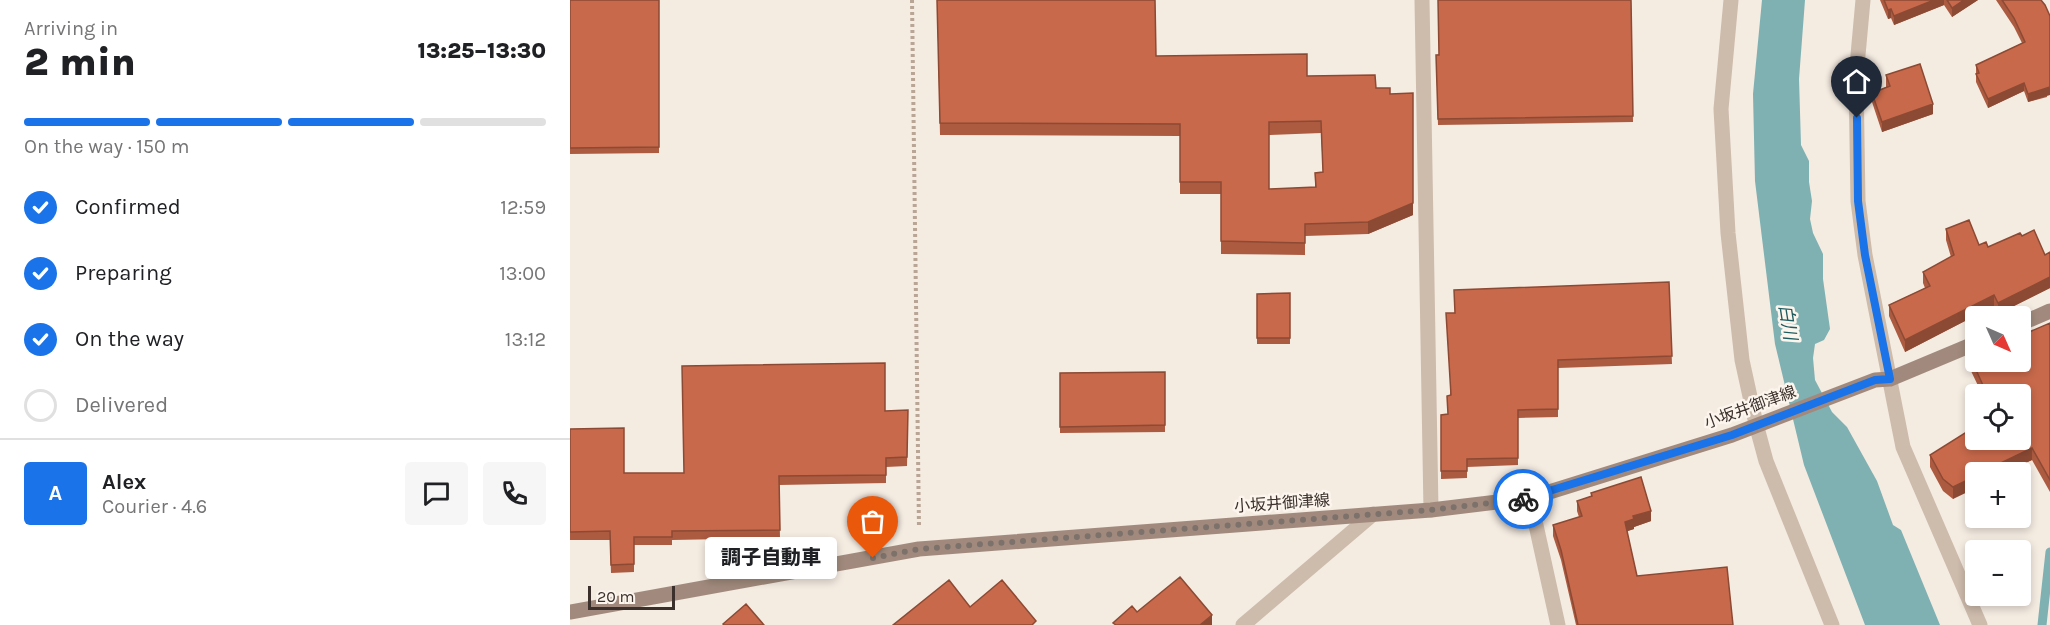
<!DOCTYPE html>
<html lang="en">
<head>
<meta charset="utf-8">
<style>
  body { margin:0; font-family:Karla,"Noto Sans JP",sans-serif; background:#f6f6f6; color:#202124; height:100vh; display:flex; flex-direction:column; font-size:22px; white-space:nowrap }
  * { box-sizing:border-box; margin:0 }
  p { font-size:20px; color:#757577 }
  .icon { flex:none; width:33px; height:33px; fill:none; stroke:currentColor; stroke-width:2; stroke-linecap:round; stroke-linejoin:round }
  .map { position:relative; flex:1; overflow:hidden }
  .details { display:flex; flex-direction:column; background:#fff; width:570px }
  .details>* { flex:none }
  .needle { width:39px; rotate:135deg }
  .fabs { position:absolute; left:1395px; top:306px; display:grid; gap:12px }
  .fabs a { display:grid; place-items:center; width:66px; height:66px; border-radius:6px; background:#fff; box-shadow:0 3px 9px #0003; font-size:30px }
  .scale { position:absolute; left:18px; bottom:15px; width:87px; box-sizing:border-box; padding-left:6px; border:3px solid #3b302b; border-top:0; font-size:16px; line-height:21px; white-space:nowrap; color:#3b302b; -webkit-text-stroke:4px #fbf5ee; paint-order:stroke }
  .pin { position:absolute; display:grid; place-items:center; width:51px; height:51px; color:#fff; margin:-62px -26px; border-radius:50% 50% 50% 0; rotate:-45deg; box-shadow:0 0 6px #0007 }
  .pin .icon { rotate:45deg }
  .courier { position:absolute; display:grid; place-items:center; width:60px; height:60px; margin:-30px; border:4px solid #1a73e8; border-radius:50%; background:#fff; color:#222; box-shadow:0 2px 8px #0007 }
  .bubble { position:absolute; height:42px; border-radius:6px; background:#fff; box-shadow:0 3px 9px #0003; font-size:20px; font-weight:800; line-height:42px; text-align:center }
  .headline em { font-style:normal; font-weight:800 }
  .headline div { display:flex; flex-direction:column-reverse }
  .headline { display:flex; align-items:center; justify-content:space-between; height:102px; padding:0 24px }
  h1 { font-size:39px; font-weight:800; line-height:45px }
  .bar { display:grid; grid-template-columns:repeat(4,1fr); gap:9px 6px; align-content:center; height:72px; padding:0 24px }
  .bar i { height:8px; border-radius:4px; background:#e0e0e0 }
  .bar .current { background:#1a73e8 }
  .bar p { grid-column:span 4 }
  .line { display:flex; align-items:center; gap:15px; padding:0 24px; border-top:2px solid #e0e0e0 }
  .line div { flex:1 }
  .round { display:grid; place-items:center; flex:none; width:63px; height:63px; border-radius:6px; background:#f6f6f6 }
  ol { padding:0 24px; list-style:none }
  li { display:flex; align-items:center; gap:18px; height:66px }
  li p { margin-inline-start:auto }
  li .icon { padding:6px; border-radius:50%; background:#1a73e8; color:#fff; stroke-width:4 }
  li:last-child { color:#757577 }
  li i { width:33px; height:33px; border:3px solid #e0e0e0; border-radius:50% }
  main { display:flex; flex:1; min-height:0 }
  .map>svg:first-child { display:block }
</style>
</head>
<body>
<main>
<section class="details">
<div class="headline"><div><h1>2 min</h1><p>Arriving in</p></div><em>13:25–13:30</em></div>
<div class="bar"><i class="current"></i><i class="current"></i><i class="current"></i><i></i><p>On the way · 150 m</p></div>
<ol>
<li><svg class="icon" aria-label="check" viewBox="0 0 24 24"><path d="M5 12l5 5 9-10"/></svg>Confirmed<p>12:59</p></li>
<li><svg class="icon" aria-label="check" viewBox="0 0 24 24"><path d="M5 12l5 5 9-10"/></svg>Preparing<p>13:00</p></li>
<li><svg class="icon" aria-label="check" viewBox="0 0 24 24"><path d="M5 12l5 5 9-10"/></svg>On the way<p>13:12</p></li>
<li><i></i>Delivered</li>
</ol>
<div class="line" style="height:108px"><b class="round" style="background:#1a73e8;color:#fff">A</b><div><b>Alex</b><p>Courier · 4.6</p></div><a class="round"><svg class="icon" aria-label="chat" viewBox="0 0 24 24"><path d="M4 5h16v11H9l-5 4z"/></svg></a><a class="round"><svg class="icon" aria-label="phone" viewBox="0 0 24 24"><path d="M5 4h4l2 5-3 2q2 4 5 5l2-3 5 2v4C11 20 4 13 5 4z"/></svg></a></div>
</section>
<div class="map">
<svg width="1480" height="625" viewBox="0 0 1480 625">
  <rect width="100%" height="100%" fill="#f4ebe1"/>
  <path fill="#7fb0b2" d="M 1192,0 L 1235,0 L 1229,79 L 1231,145 L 1239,161 L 1239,182 L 1242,201 L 1240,219 L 1243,233 L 1253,254 L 1253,279 L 1260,329 L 1254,340 L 1245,344 L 1243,358 L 1245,380 L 1262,412 L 1277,427 L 1307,481 L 1323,525 L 1331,530 L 1370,625 L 1295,625 L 1234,465 L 1205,344 L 1185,181 L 1183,94 Z"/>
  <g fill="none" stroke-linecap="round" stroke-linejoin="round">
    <path stroke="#7fb0b2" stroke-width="9" d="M 1472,625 L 1480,552"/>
    <path stroke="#b9a596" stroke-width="4" stroke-dasharray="3 3" stroke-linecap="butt" d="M 342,0 L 349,527"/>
    <path stroke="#cdbbac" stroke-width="15" d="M 852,0 L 861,510
      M 1161,0 L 1151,109 L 1158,233 L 1172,360 L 1186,424 L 1196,461 L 1262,625
      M 1293,0 L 1286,77 L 1288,201 L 1295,255 L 1333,447 L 1410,625
      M 960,498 L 988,625
      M 673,625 L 803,514"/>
    <path stroke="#a18a7d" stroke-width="15" d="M 1450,324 L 1480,311
      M 0,612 L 349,549 L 861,510 L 960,498 L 1162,435 L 1305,380 L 1320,379 L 1406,343"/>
  </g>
  <path fill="#ac5a40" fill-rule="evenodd" d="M 0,0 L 89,0 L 89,153 L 0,154 Z
    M 367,0 L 586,56 L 737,76 L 806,88 L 820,94 L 843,215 L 798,234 L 735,236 L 735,255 L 651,254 L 651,194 L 610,194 L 610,136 L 370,135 ZM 751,133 L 753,172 L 745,173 L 745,187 L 699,189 L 699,135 Z
    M 1061,0 L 1063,122 L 868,125 L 866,55 Z
    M 1310,0 L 1408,0 L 1382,17 L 1374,5 L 1324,25 L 1321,18 L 1318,19 Z
    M 1426,0 L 1471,0 L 1477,97 L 1458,102 L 1454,91 L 1418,108 L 1406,82 L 1406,65 L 1452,43 L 1444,27 Z
    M 1316,75 L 1363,114 L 1312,132 L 1302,102 L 1302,93 L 1316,87 Z
    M 1376,229 L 1409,245 L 1418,247 L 1452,236 L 1475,255 L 1480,252 L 1480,288 L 1428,314 L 1424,306 L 1335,352 L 1319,316 L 1319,305 L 1355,288 L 1353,283 L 1353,272 L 1381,257 L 1376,240 Z
    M 1099,282 L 1102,364 L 988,368 L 988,417 L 948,418 L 948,465 L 897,467 L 897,478 L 871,479 L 871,415 L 878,414 L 877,396 L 880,395 L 885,313 Z
    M 720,293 L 720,344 L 687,344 L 687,294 Z
    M 1480,323 L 1480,492 L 1462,460 L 1436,472 L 1406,472 L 1383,499 L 1373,491 L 1360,467 L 1360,455 L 1406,440 L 1450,394 L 1412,394 L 1401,371 L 1401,359 Z
    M 595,372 L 595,432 L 490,433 L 490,373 Z
    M 338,410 L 337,466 L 316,467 L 316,483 L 209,485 L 210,538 L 102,540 L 102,545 L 64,545 L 64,572 L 41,573 L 40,540 L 0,540 L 0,429 L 54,473 L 114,473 L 315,411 Z
    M 1021,493 L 1081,521 L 1064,527 L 1064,529 L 1057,531 L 1067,576 L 1163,625 L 1006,625 L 991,560 L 983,536 L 983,525 L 1009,517 L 1007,511 L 1007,501 L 1021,496 Z"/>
  <path fill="#8c4a34" d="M 1364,0 L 1374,0 L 1374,5 L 1324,25 L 1324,16 Z
    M 1394,0 L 1408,0 L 1382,17 L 1382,8 Z
    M 1321,9 L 1321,18 L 1318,19 L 1318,10 Z
    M 1454,83 L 1454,91 L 1418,108 L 1418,99 Z
    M 1480,87 L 1480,95 L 1458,102 L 1458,94 Z
    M 1363,104 L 1363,114 L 1312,132 L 1312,122 Z
    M 843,203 L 843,215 L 798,234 L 798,222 Z
    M 1480,277 L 1480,288 L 1428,314 L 1428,303 Z
    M 1424,295 L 1424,306 L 1335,352 L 1335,340 Z
    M 1462,448 L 1462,460 L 1436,472 L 1412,472 Z
    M 1406,476 L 1406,488 L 1383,499 L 1383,487 Z
    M 1081,511 L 1081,521 L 1064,527 L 1064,529 L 1055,532 L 1055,522 L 1063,516 Z
    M 642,615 L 642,625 L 630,625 Z"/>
  <path fill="#c8694b" stroke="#8c4a34" stroke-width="1.5" fill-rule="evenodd" d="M 0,0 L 89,0 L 89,147 L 0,148 Z
    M 367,0 L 585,0 L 586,56 L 737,54 L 737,76 L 805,75 L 806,88 L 820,88 L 820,94 L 843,93 L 843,203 L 798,222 L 735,224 L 735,243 L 651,241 L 651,182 L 610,182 L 610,124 L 370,123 ZM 751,121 L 753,172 L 745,173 L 746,187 L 699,189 L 699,122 Z
    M 868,0 L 1061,0 L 1063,116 L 868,119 L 866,55 L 869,55 Z
    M 1314,0 L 1364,0 L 1324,16 L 1321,9 L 1318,10 Z
    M 1377,0 L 1394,0 L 1382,8 Z
    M 1432,0 L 1471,0 L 1475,5 L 1480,16 L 1480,87 L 1458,94 L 1454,83 L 1418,99 L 1406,74 L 1409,73 L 1406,65 L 1455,42 L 1444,18 Z
    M 1350,64 L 1363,104 L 1312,122 L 1302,93 L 1320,86 L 1316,75 Z
    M 1399,220 L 1409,245 L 1416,242 L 1418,247 L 1450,233 L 1452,236 L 1464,230 L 1475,255 L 1480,252 L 1480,277 L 1428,303 L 1424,295 L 1335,340 L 1319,305 L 1360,286 L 1353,272 L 1384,255 L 1376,229 Z
    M 1099,282 L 1102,356 L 988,360 L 988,409 L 948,410 L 948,458 L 897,459 L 897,471 L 871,471 L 871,415 L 878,414 L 877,396 L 881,395 L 876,313 L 885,313 L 884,290 Z
    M 720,293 L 720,338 L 687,338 L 687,294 Z
    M 1480,323 L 1480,480 L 1462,448 L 1412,472 L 1406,472 L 1406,476 L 1383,487 L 1373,479 L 1360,455 L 1406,426 L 1406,440 L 1450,440 L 1450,394 L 1417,394 L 1401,359 L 1406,357 L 1406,362 L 1450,362 L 1450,336 Z
    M 315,363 L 315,411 L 338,410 L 337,457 L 316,458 L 316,475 L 209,476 L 210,530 L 102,531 L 102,537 L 64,537 L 64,564 L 41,565 L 40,531 L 0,532 L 0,429 L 54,428 L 54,473 L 114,473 L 112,366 Z
    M 595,372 L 595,425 L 490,427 L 490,373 Z
    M 1071,477 L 1081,511 L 1063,516 L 1064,519 L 1055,522 L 1067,576 L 1157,567 L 1163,625 L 1008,625 L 991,550 L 983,525 L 1012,516 L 1007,501 L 1022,496 L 1021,493 Z
    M 610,577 L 642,615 L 630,625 L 546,625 L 543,623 L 562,606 L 567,612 Z
    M 379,580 L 400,607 L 432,580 L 466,621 L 462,625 L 323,625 Z
    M 176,604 L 194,625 L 154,625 L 153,624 Z"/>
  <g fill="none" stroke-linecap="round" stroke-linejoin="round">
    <path stroke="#7c716b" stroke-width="6" stroke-dasharray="0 10.8" d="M 303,558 L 349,549 L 861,510 L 953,499"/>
    <path stroke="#1a73e8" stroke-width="8" d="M 953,499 L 1162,435 L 1305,380 L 1320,379 L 1295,255 L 1288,201 L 1287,118"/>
  </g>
  <g text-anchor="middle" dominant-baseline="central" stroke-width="5" stroke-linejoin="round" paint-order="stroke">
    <g font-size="16" fill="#3b302b" stroke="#fbf5ee">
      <text transform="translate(1180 407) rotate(-20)">小坂井御津線</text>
      <text transform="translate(712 503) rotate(-4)">小坂井御津線</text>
    </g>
    <g font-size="18" font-style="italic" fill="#1f5a5e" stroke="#fbf5ee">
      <text transform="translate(1218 322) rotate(81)">白川</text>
    </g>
  </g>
</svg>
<div class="fabs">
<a><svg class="needle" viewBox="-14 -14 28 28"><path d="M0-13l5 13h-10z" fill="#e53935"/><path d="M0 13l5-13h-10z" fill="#757577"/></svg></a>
<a><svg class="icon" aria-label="locate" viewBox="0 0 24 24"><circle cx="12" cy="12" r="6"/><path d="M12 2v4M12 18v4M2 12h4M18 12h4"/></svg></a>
<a>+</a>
<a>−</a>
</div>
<div class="scale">20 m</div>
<div class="pin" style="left:303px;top:558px;background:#ea580c"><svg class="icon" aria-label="bag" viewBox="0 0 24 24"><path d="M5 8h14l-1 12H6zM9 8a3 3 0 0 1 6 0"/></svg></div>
<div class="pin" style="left:1287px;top:118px;background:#1f2937"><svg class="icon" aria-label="home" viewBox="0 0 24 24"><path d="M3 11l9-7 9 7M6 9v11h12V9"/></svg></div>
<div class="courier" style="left:953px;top:499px"><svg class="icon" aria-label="bike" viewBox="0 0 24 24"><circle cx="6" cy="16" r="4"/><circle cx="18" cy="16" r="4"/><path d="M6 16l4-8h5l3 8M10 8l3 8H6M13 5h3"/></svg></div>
<div class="bubble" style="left:135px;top:537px;width:132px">調子自動車</div>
</div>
</main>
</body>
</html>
